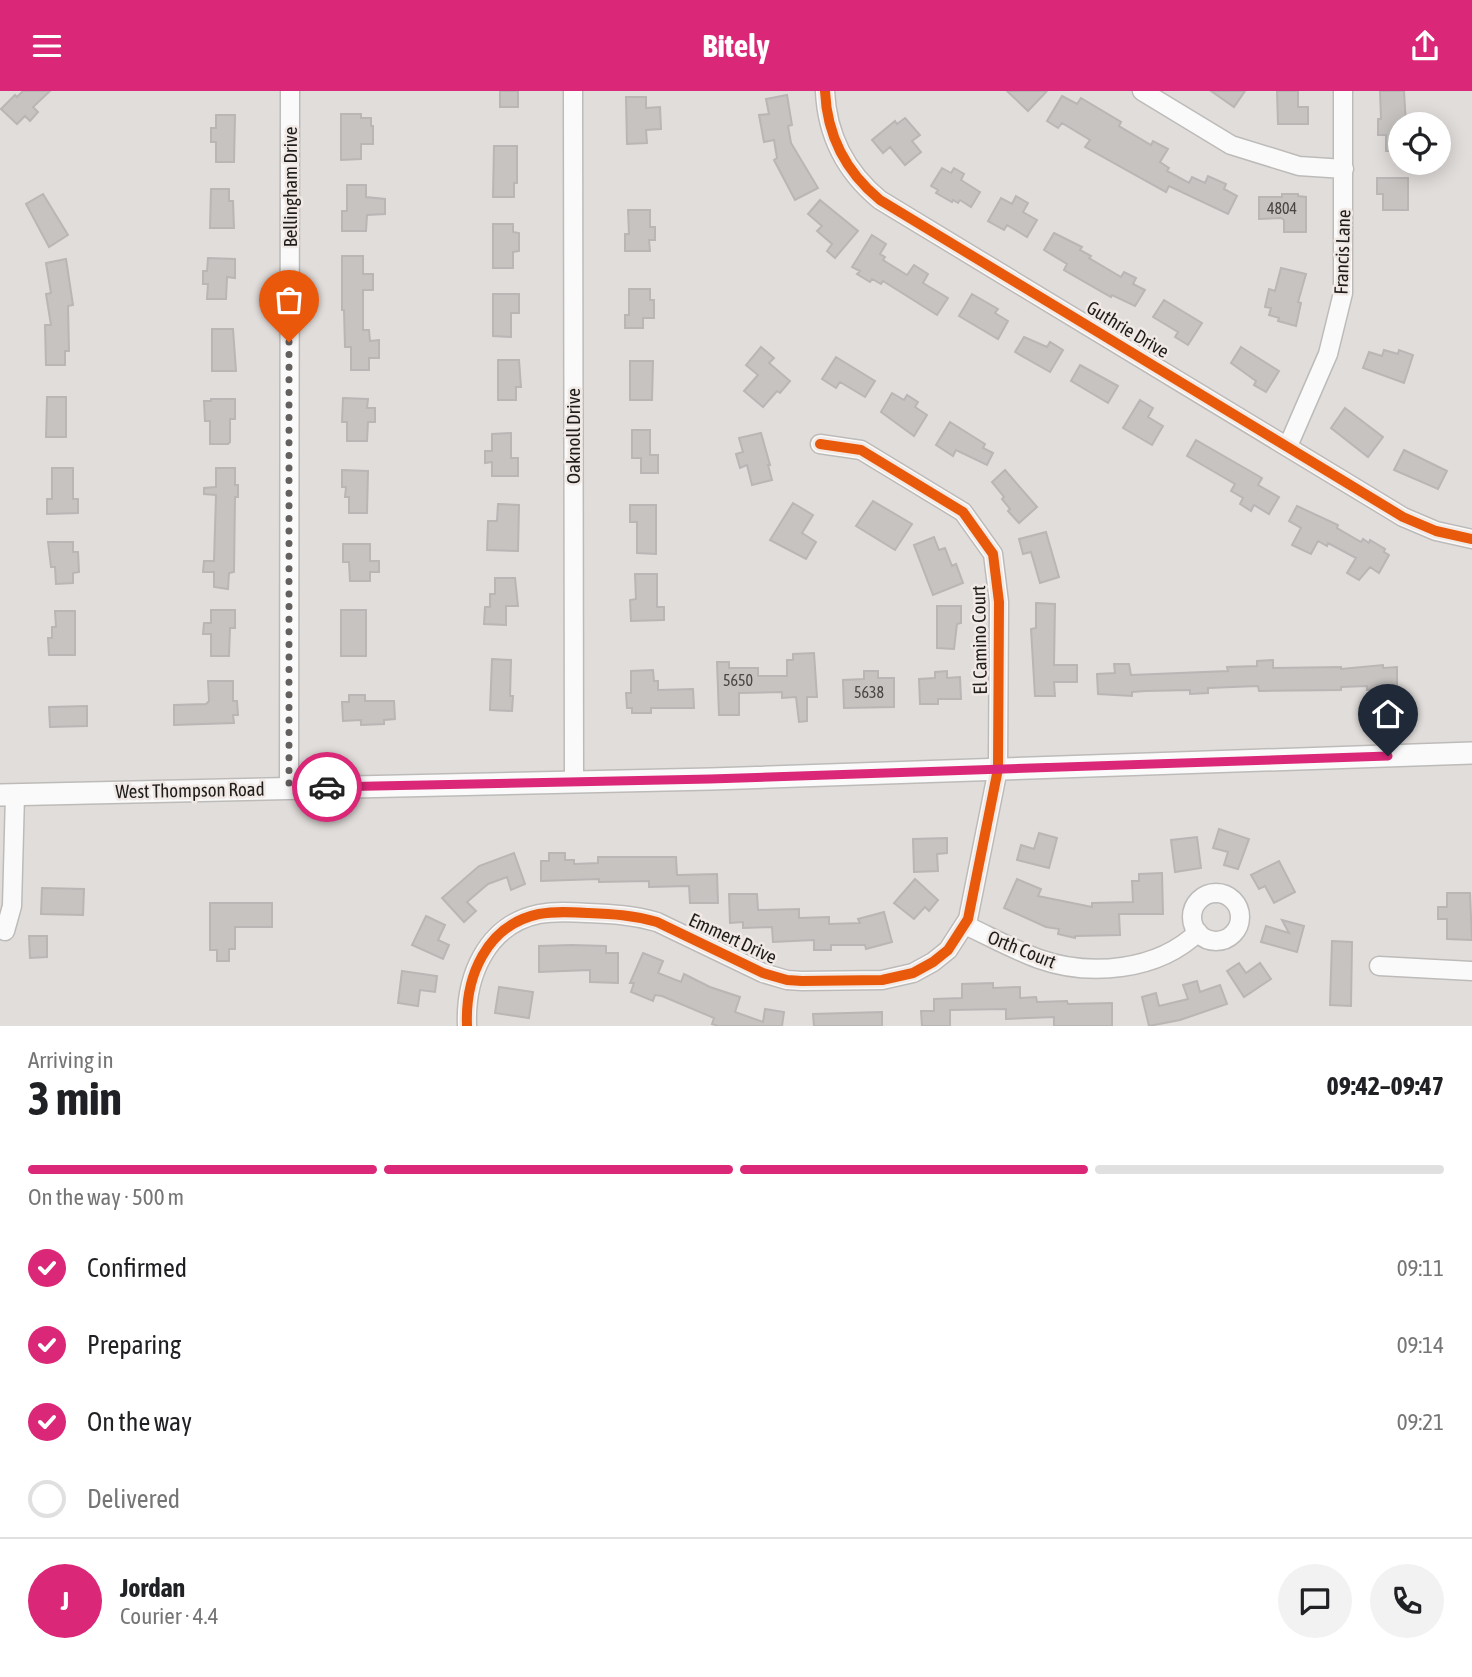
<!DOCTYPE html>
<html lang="en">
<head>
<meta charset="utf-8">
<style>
  body { margin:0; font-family:"Asap Condensed",sans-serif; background:#f2f2f2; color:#202124; height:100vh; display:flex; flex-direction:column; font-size:26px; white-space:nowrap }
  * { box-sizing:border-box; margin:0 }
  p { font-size:23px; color:#757577 }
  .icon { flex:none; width:38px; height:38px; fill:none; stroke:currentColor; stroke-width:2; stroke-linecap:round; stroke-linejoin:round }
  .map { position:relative; height:935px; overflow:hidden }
  .details { display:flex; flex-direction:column; background:#fff; flex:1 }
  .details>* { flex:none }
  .fabs { position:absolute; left:1388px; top:21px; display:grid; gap:14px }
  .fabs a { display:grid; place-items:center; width:63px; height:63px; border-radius:50%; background:#fff; box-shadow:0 4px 18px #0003; font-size:35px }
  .pin { position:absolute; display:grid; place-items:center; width:60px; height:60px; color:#fff; margin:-72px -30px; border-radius:50% 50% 50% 0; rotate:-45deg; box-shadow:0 0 7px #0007 }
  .pin .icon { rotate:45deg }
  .courier { position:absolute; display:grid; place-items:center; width:70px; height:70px; margin:-35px; border:5px solid #db2777; border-radius:50%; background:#fff; color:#222; box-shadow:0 2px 9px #0007 }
  .overview em { font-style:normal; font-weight:700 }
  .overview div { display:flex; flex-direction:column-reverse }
  .overview { display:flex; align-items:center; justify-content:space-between; height:119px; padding:0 28px }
  h1 { font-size:46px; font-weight:700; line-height:52px }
  .bar { display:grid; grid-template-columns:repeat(4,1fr); gap:10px 7px; align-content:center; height:84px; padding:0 28px }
  .bar i { height:9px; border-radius:5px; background:#e0e0e0 }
  .bar .current { background:#db2777 }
  .bar p { grid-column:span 4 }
  .line { display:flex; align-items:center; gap:18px; padding:0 28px; border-top:2px solid #e0e0e0 }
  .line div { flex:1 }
  .round { display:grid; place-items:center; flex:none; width:74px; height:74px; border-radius:37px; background:#f2f2f2 }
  ol { padding:0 28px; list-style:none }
  li { display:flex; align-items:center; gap:21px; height:77px }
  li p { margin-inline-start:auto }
  li .icon { padding:7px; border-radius:50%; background:#db2777; color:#fff; stroke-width:4 }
  li:last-child { color:#757577 }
  li i { width:38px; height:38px; border:4px solid #e0e0e0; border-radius:50% }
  header { display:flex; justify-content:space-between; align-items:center; height:91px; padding:0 28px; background:#db2777; color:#fff; font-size:32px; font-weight:700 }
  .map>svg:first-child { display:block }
</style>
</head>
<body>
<header><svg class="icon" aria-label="menu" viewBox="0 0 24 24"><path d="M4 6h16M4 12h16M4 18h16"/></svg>Bitely<svg class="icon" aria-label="share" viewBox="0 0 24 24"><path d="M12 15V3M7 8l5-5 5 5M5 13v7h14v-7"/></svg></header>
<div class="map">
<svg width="1472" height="935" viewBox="0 0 1472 935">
  <rect width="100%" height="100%" fill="#e1dddb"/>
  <path fill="#c6c3c1" stroke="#b9b6b5" stroke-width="2" d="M 23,0 L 50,0 L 33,16 L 38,21 L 30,30 L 25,25 L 17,33 L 1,18 L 15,4 L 17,6 Z
    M 500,0 L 518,0 L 518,16 L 500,16 Z
    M 1007,0 L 1047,0 L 1028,20 Z
    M 1211,0 L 1245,0 L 1234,16 Z
    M 1277,0 L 1298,0 L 1298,16 L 1308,16 L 1308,33 L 1278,33 Z
    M 1380,0 L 1404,0 L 1406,33 L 1400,33 L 1400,60 L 1386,60 L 1386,44 L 1378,44 L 1378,28 L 1381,28 Z
    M 787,4 L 792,34 L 788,35 L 791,52 L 818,97 L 795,109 L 774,69 L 777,67 L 774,49 L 764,51 L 759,24 L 769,23 L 766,8 Z
    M 1062,5 L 1077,13 L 1081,7 L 1121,31 L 1119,35 L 1151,54 L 1153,50 L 1168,58 L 1160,71 L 1169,77 L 1167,80 L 1189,92 L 1192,86 L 1205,92 L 1208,85 L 1226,93 L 1224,98 L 1237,105 L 1228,123 L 1169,95 L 1166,101 L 1085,56 L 1090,49 L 1062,32 L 1058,37 L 1047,30 Z
    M 626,6 L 646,6 L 646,17 L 660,16 L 661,38 L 646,39 L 647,52 L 627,53 Z
    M 341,23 L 361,23 L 361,27 L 371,27 L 371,35 L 373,35 L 373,53 L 361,53 L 361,68 L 341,69 Z
    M 216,24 L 235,24 L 234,71 L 216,71 L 216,51 L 211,51 L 211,37 L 216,37 Z
    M 905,27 L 920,44 L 912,50 L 921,61 L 905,74 L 890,56 L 883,62 L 872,49 L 895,30 L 897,33 Z
    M 494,55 L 517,55 L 517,92 L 514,92 L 514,106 L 493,106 Z
    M 942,77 L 951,82 L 954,77 L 964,83 L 961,89 L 980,101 L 971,116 L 960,109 L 958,112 L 953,109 L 952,111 L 936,102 L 938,99 L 931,95 Z
    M 1377,87 L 1408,87 L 1408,119 L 1383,119 L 1383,103 L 1377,103 Z
    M 347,94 L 366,94 L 366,106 L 385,108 L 385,123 L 367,124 L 366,140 L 342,140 L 342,120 L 347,120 Z
    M 211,98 L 229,98 L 229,110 L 233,110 L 234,137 L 210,137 Z
    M 43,103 L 68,144 L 49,156 L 26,113 Z
    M 1282,103 L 1298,103 L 1298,105 L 1306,106 L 1306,141 L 1284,141 L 1284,129 L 1281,127 L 1259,128 L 1259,106 L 1282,106 Z
    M 1016,105 L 1028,112 L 1023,121 L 1037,129 L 1027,146 L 1007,134 L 1004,139 L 988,130 L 1001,107 L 1012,113 Z
    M 820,109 L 858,140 L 835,167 L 827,160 L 832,153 L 817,140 L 822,135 L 808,123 Z
    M 628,119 L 650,119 L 650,136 L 655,136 L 655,149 L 649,149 L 650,160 L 625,160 L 625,143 L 629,143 Z
    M 493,133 L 513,133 L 513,141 L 519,142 L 519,160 L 513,161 L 513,177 L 493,177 Z
    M 1054,142 L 1082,156 L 1080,159 L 1091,165 L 1089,167 L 1121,186 L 1124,181 L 1136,187 L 1133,193 L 1145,199 L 1135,215 L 1112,204 L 1111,206 L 1064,179 L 1067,173 L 1044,159 Z
    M 872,144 L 886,153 L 880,163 L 885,166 L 883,169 L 907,184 L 914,174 L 928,183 L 923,192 L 948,207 L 937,224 L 883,190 L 881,193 L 872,188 L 870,191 L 857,183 L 860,180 L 852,176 Z
    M 342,165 L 363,165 L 363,183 L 373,183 L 373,199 L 363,199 L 363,239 L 369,239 L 370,250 L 379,249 L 379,267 L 369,267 L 369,279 L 351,279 L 351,256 L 345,256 L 344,219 L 342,219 Z
    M 208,167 L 235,168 L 235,187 L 227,186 L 226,208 L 207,208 L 208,193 L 203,193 L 203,180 L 207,180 Z
    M 66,168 L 73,214 L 68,215 L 69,260 L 65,260 L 65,274 L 46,274 L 45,234 L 51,234 L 46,203 L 51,202 L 46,172 Z
    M 1281,177 L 1306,183 L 1298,211 L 1301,212 L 1296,235 L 1278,230 L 1279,227 L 1269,224 L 1271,217 L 1265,216 L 1269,198 L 1275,200 Z
    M 629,198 L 650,198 L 650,209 L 654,209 L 654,227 L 643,227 L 643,237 L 625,237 L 625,224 L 629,224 Z
    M 493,203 L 519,203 L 519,222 L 511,222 L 511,246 L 493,245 Z
    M 972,203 L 998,218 L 995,222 L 1008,230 L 998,248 L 959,225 Z
    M 1164,209 L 1202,232 L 1188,254 L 1175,246 L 1178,241 L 1153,226 Z
    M 212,238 L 233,238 L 236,280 L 212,280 Z
    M 1024,246 L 1047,256 L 1050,251 L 1063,259 L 1050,281 L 1015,261 Z
    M 761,256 L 774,267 L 769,272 L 790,290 L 780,302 L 777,300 L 763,316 L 744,300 L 758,284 L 746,274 Z
    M 1241,256 L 1279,280 L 1266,301 L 1254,294 L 1256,290 L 1231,272 Z
    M 1384,259 L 1398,263 L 1399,259 L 1413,264 L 1404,292 L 1363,277 L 1369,261 L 1382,265 Z
    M 836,266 L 875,290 L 865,306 L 840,291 L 836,297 L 822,288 Z
    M 498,269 L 519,269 L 521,296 L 516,296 L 516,309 L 498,309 Z
    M 630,270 L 653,270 L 652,309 L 630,309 Z
    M 1080,274 L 1118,295 L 1108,312 L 1071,290 Z
    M 892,302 L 904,309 L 907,304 L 918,311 L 915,316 L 927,324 L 914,345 L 881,321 Z
    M 47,306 L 66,306 L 66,346 L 46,346 Z
    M 343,307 L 368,308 L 367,317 L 375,317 L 375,331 L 368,331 L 367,350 L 347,350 L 347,331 L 342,331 Z
    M 211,308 L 235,308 L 235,328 L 230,328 L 230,351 L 228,353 L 210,353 L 210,330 L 205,330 L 204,310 L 211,310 Z
    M 1140,309 L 1153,317 L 1148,326 L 1163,335 L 1152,354 L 1123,337 Z
    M 1345,317 L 1383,346 L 1368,366 L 1331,337 Z
    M 950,331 L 985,353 L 983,357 L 993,362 L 987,374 L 956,359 L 953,365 L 936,354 Z
    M 632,339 L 650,339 L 650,364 L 658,364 L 658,382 L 641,382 L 641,367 L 632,367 Z
    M 511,342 L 511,367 L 518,367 L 518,385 L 492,385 L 492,371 L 485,372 L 485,360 L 492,360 L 492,343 Z
    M 761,342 L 770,374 L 768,374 L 772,389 L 752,394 L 747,374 L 740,377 L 736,363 L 743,361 L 739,347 Z
    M 1196,349 L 1262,387 L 1258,394 L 1279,406 L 1269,423 L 1254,414 L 1251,420 L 1240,413 L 1243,407 L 1231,400 L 1235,393 L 1187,365 Z
    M 1404,359 L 1447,380 L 1438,398 L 1394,379 Z
    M 52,377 L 73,377 L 73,408 L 78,408 L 78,422 L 47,423 L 47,408 L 52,408 Z
    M 216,377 L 235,377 L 235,394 L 238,394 L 238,406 L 235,406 L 234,481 L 229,482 L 228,498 L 214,496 L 214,481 L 203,481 L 204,470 L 214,470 L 216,404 L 204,403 L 204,397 L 216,396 Z
    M 342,379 L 368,380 L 367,422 L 349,422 L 349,406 L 345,406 L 346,396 L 342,396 Z
    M 1005,379 L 1037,416 L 1019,432 L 1008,420 L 1010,418 L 1002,408 L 1004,406 L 992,391 Z
    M 873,410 L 912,433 L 895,459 L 856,435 Z
    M 793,412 L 813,424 L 802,442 L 816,451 L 806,468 L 770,449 Z
    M 498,413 L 519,414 L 518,460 L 487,459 L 488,430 L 497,430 Z
    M 630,414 L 656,414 L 656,463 L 637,462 L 637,431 L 630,431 Z
    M 1297,415 L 1338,434 L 1337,437 L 1361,451 L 1363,448 L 1369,452 L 1370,449 L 1385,458 L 1384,461 L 1389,464 L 1379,482 L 1370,476 L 1359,489 L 1347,482 L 1356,467 L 1328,452 L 1327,455 L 1318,450 L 1311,463 L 1292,454 L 1301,437 L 1289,430 Z
    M 1046,441 L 1059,486 L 1040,492 L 1031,461 L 1023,463 L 1019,448 Z
    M 934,446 L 939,459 L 945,457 L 952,475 L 956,473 L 963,492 L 933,504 L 914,454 Z
    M 48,451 L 73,451 L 73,461 L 78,461 L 79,481 L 73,482 L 73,492 L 56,493 L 55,476 L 51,476 Z
    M 343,453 L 370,453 L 370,470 L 379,470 L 379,481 L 370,481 L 370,490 L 350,490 L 349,471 L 343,471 Z
    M 635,483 L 657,483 L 657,516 L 664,516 L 664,529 L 631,530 L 630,509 L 636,508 Z
    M 495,487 L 515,487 L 518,515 L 506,515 L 506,534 L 484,533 L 485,516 L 490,516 L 490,503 L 495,503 Z
    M 1036,512 L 1055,513 L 1054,574 L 1077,574 L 1077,591 L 1054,591 L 1055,605 L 1035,605 L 1031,538 L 1036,537 Z
    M 937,515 L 961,515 L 961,532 L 957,533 L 954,558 L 937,557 Z
    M 211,519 L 235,519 L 235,537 L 230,537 L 229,565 L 211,565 L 211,543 L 203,543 L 204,532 L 211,532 Z
    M 341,519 L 366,519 L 366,565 L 341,565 Z
    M 55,520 L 75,520 L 75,564 L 49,564 L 48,547 L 52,547 L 52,536 L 56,536 Z
    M 814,562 L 817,606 L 807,606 L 807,630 L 799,631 L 796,606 L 782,607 L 782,601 L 739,602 L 739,624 L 719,624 L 717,571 L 729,571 L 729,577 L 758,577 L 758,585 L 787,585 L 787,569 L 793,569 L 793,563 Z
    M 492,568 L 511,569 L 510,605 L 513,605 L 512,620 L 490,619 Z
    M 1273,569 L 1273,577 L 1341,576 L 1341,578 L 1383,574 L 1383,577 L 1397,576 L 1397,595 L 1384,595 L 1384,598 L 1367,599 L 1367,595 L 1341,596 L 1341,599 L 1259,600 L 1258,595 L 1208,597 L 1208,602 L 1190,603 L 1190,599 L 1145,600 L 1132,601 L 1132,605 L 1098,603 L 1097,583 L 1115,582 L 1114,573 L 1129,573 L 1131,584 L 1228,580 L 1227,576 L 1257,575 L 1257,570 Z
    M 653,579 L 654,590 L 658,590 L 658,599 L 693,598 L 694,617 L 651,617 L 651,622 L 632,622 L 632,617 L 627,617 L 626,602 L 631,602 L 631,580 Z
    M 864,580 L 878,580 L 878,587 L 894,587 L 894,616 L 844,617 L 843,589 L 864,588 Z
    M 947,580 L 947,587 L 960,586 L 961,608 L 938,608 L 938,613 L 920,613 L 919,588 L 935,587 L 935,581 Z
    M 208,590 L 233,590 L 233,610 L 237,610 L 238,624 L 233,624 L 234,632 L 174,634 L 174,614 L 206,613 L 209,610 Z
    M 349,604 L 365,604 L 365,610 L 394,610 L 395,628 L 384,629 L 384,633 L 361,634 L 361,629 L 343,630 L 342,611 L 349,611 Z
    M 87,615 L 87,635 L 50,636 L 49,616 Z
    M 1219,738 L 1249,748 L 1238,778 L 1224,774 L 1228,761 L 1213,757 Z
    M 1039,742 L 1057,747 L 1049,777 L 1017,769 L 1021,754 L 1034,758 Z
    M 1197,746 L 1201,777 L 1175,781 L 1171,749 Z
    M 947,747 L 947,762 L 937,763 L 938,780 L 914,781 L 913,748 Z
    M 514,762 L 525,793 L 511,799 L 507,786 L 488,793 L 467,811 L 476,820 L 464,831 L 442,807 L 479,775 Z
    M 549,762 L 565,762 L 565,769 L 574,769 L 574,773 L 598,772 L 598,766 L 676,766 L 677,784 L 717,783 L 718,812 L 690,812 L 689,795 L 649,796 L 649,790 L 599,791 L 599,788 L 541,790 L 541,770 L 549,770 Z
    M 1279,770 L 1295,801 L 1274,812 L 1265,795 L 1259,798 L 1251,784 Z
    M 1162,782 L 1163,823 L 1119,823 L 1120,844 L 1075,845 L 1075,847 L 1058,843 L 1059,838 L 1046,836 L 1004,817 L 1017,788 L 1041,798 L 1038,805 L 1092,816 L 1092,812 L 1133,811 L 1132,790 L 1139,790 L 1139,783 Z
    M 915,788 L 938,809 L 929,820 L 925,816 L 914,828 L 894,812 Z
    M 42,797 L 84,798 L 83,824 L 41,823 Z
    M 1447,802 L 1470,802 L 1472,849 L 1447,848 L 1447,828 L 1438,828 L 1438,816 L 1447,816 Z
    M 729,803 L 757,803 L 758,819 L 799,818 L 799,827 L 829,826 L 829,833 L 860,832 L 858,828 L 884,821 L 892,851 L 866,858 L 865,854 L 831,854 L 831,859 L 814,859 L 814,849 L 773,851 L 772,836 L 743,837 L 743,831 L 730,832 Z
    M 210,812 L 272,812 L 272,836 L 235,836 L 235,858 L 229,858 L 229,870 L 217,870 L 217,859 L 210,859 Z
    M 426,825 L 445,834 L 438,849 L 449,854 L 443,868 L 412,854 Z
    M 1282,829 L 1304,835 L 1297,861 L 1261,851 L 1266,835 L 1289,842 Z
    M 29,845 L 47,845 L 47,866 L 30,867 Z
    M 1332,850 L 1352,851 L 1351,915 L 1330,914 Z
    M 571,854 L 606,855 L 606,862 L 618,862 L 618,892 L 590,891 L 590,879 L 539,881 L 539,855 Z
    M 643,862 L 663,870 L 658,882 L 681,891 L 684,883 L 710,896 L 740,906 L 735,921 L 763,931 L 765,918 L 784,921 L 782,935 L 718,935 L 712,933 L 714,927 L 662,905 L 655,904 L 653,910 L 631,901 L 634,892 L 630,892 Z
    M 1239,872 L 1246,882 L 1260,872 L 1271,888 L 1244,906 L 1227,880 Z
    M 402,880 L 437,885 L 435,901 L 420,899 L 418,915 L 398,912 Z
    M 1197,890 L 1200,901 L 1220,894 L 1227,913 L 1180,929 L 1149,935 L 1142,906 L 1156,902 L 1159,915 L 1188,908 L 1183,894 Z
    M 993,892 L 993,897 L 1020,896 L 1020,907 L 1036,906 L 1037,911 L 1067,910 L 1068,913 L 1112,912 L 1112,935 L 1054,935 L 1054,926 L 1006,928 L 1006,918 L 950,919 L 950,935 L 922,935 L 921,920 L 934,920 L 934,908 L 962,907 L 962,893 Z
    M 499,896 L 533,901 L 529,927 L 495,922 Z
    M 882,921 L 882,935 L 814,935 L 813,923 Z"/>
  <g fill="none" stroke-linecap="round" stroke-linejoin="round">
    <defs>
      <path id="minor" d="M 573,0 L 574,691
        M 825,0 C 827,44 846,81 880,109 L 1403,426 L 1436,440 L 1472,448
        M 1142,0 L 1231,54 L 1299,75 L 1344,78
        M 1288,355 L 1328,263 L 1343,202 L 1343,0
        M 289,697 L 290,0
        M1192 826a24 24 0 1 1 48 0a24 24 0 1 1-48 0Z
        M 965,834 C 989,845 1014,859 1039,868 C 1090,886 1158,880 1198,841
        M 5,840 L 12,815 L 15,704
        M 1379,875 L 1472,880
        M 467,935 C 465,886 486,834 539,823 C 555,820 571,821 588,822 C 612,823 633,824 657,831 L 763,882 L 787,889 L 802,890 L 882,889 L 913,882 L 933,871 L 948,859 L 968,828 L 998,678 L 999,511 L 993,463 L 963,421 L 861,359 L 820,353"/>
      <path id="major" d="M 0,704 L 711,688 L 1472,662"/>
    </defs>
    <use href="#minor" stroke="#bdbbb9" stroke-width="21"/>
    <use href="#major" stroke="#bdbbb9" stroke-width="24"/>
    <use href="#minor" stroke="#fafafa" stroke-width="18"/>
    <use href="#major" stroke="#fafafa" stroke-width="21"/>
    <defs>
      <path id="cycleway" d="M 825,0 C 827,44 846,81 880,109 L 1403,426 L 1436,440 L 1472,448
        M 467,935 C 465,886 486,834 539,823 C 555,820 571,821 588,822 C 612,823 633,824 657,831 L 763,882 L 787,889 L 802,890 L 882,889 L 913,882 L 933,871 L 948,859 L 968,828 L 998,678 L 999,511 L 993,463 L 963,421 L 861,359 L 820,353"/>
    </defs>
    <use href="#cycleway" stroke="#f1e9e5" stroke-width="15"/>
    <use href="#cycleway" stroke="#e8590c" stroke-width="10"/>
  </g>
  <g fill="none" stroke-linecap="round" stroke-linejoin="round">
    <path stroke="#63605e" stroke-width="7" stroke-dasharray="0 12.6" d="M 289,251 L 289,697 L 327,696"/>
    <path stroke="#db2777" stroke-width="9" d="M 327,696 L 710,688 L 1388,665"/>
  </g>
  <g text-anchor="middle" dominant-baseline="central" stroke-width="5" stroke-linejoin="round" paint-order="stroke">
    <g font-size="16" fill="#494644">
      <text x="1282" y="117">4804</text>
      <text x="738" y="589">5650</text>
      <text x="869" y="601">5638</text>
    </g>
    <g font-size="19" fill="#1f1d1b" stroke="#f1e9e5">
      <text transform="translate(290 96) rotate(-90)">Bellingham Drive</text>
      <text transform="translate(1342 161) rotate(-88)">Francis Lane</text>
      <text transform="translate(1128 238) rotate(31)">Guthrie Drive</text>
      <text transform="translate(573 345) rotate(-90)">Oaknoll Drive</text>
      <text transform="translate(979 549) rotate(-91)">El Camino Court</text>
      <text transform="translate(190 699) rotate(-1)">West Thompson Road</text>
      <text transform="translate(733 847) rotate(25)">Emmert Drive</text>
      <text transform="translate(1022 858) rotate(22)">Orth Court</text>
    </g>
  </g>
</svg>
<div class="fabs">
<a><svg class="icon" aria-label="locate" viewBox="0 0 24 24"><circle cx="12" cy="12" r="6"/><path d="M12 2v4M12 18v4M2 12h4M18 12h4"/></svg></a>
</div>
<div class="pin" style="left:289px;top:251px;background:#ea580c"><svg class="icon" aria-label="bag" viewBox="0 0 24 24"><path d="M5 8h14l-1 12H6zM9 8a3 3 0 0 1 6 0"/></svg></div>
<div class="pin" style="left:1388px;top:665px;background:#1f2937"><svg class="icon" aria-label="home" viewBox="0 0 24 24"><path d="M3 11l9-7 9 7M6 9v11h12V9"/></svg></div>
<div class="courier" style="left:327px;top:696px"><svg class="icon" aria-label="car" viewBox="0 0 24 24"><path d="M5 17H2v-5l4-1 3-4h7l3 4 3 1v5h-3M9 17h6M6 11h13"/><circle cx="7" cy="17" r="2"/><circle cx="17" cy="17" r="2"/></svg></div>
</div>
<section class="details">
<div class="overview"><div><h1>3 min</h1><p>Arriving in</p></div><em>09:42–09:47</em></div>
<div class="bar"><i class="current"></i><i class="current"></i><i class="current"></i><i></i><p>On the way · 500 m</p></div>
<ol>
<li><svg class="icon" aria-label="check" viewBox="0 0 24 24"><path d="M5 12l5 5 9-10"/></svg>Confirmed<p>09:11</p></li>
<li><svg class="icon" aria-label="check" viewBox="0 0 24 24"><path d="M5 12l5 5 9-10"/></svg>Preparing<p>09:14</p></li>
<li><svg class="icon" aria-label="check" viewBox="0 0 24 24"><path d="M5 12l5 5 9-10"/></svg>On the way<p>09:21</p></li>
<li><i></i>Delivered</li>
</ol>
<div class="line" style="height:126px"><b class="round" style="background:#db2777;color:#fff">J</b><div><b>Jordan</b><p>Courier · 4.4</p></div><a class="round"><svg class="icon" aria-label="chat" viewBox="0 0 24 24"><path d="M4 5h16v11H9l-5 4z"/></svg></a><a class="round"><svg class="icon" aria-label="phone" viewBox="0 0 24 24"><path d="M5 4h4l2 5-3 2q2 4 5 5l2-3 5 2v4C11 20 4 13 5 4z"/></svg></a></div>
</section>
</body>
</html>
